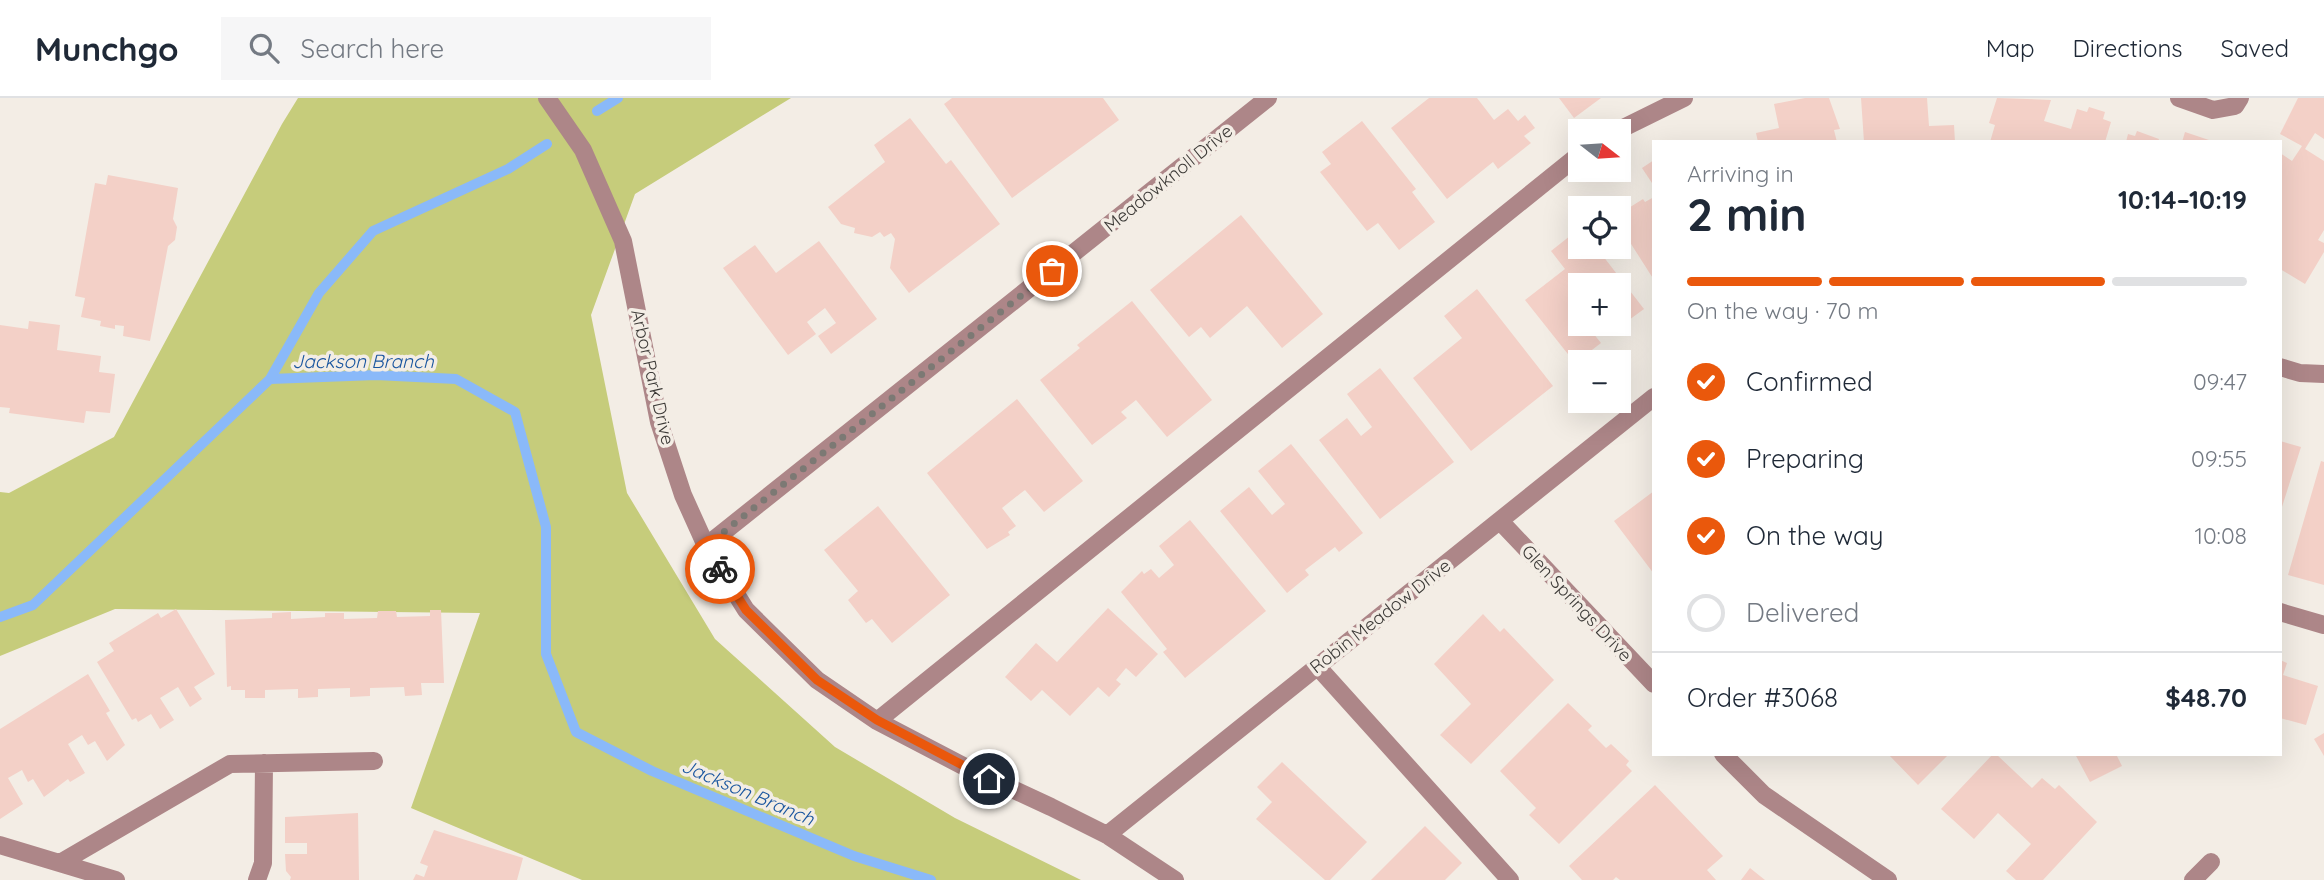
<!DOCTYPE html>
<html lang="en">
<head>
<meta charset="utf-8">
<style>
  body { margin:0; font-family:Quicksand,sans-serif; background:#f6f6f7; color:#1f2937; height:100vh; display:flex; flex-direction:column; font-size:26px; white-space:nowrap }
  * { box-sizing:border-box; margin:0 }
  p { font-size:23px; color:#747a83 }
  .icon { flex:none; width:38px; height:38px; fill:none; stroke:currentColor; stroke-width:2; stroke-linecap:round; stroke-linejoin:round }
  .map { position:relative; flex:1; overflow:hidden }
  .details { position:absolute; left:1652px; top:42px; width:630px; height:616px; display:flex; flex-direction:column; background:#fff; border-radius:0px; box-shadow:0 7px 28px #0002 }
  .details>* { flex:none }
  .needle { width:46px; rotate:107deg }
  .controls { position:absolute; left:1568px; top:21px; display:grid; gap:14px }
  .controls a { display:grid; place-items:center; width:63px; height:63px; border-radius:0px; background:#fff; box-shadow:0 7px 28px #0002; font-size:35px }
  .pin { position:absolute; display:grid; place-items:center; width:60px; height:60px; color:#fff; margin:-30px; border:4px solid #fff; border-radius:50%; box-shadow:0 2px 7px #0007 }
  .courier { position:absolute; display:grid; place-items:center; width:70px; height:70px; margin:-35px; border:5px solid #ea580c; border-radius:50%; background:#fff; color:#222; box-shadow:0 2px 9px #0007 }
  .headline em { font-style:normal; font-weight:700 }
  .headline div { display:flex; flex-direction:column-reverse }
  .headline { display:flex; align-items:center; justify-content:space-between; height:119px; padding:0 35px }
  h1 { font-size:46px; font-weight:700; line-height:52px }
  .bar { display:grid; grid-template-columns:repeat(4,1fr); gap:10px 7px; align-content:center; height:84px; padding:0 35px }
  .bar i { height:9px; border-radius:5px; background:#e0e1e3 }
  .bar .on { background:#ea580c }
  .bar p { grid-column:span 4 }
  .line { display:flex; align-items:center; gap:18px; padding:0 35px; border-top:2px solid #e0e1e3 }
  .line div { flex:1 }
  ol { padding:0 35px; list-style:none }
  li { display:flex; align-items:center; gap:21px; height:77px }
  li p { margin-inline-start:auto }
  li .icon { padding:7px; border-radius:50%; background:#ea580c; color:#fff; stroke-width:4 }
  li:last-child { color:#747a83 }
  li i { width:38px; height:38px; border:4px solid #e0e1e3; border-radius:50% }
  header { display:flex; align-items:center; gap:42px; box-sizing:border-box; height:98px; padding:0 35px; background:#fff; border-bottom:2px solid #e0e1e3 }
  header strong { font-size:33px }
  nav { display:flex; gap:38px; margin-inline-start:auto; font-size:24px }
  .search { width:490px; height:63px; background:#f6f6f7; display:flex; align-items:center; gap:18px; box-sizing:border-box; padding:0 24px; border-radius:0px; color:#747a83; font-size:26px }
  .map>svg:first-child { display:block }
</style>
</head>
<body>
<header>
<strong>Munchgo</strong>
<div class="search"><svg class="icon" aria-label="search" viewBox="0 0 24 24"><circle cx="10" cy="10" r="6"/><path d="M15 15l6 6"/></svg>Search here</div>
<nav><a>Map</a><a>Directions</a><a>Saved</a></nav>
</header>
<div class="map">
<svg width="2324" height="782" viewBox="0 0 2324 782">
  <rect width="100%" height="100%" fill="#f3ede5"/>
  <path fill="#c6cc7b" d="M 298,0 L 791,0 L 635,96 L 591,217 L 627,395 L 715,541 L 835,649 L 955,720 L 1081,782 L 582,782 L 411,710 L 480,515 L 115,511 L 0,558 L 0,394 L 9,395 L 114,339 L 282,26 Z"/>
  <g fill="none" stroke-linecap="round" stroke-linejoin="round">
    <path stroke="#8ab9f9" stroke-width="10" d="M 597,13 L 618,0
      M 270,281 L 319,195 L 373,133 L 508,71 L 547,46
      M 0,519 L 33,507 L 270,281 L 376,277 L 456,281 L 515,314 L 546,429 L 546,556 L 576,634 L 652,673 L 854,758 L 931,782"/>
  </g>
  <path fill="#f3d0c7" d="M 952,0 L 1103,0 L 1119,22 L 1012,100 L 944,6 Z
    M 1429,0 L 1477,0 L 1494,22 L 1508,11 L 1518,23 L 1525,17 L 1535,30 L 1524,38 L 1531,45 L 1498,71 L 1493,64 L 1447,101 L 1391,30 Z
    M 1559,0 L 1601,0 L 1574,20 Z
    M 1805,0 L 1829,0 L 1840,31 L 1834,32 L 1837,44 L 1758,44 L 1756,35 L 1779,30 L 1774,6 Z
    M 1861,0 L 1927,0 L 1929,28 L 1954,27 L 1955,44 L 1864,44 Z
    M 1997,0 L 2051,2 L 2044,23 L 2071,31 L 2077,11 L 2087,14 L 2089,9 L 2105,14 L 2103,21 L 2111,24 L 2105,44 L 1990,44 L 1995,27 L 1989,25 Z
    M 2298,0 L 2324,0 L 2324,41 L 2315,35 L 2305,51 L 2324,63 L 2324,132 L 2318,142 L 2324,145 L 2324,154 L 2305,186 L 2280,171 L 2280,55 L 2292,63 L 2302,48 L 2280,36 Z
    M 910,20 L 946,66 L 951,62 L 1000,126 L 909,195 L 890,170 L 895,141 L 891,135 L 884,139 L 880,134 L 872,139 L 854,135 L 855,130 L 841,126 L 828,109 L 885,64 L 874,47 Z
    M 1362,23 L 1416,91 L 1412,94 L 1435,124 L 1399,152 L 1378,125 L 1367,133 L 1320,74 L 1331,66 L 1322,54 Z
    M 2137,33 L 2159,41 L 2158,44 L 2126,44 L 2128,36 L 2135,38 Z
    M 2185,34 L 2212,43 L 2212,44 L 2182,44 Z
    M 1654,62 L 1654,88 L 1642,70 Z
    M 108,77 L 178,90 L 173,121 L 177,129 L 175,142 L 168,148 L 150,243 L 123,238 L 124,228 L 115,227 L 115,231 L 100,228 L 101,223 L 81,219 L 85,200 L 75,198 L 95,85 L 106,87 Z
    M 1654,99 L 1654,182 L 1619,127 L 1619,116 L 1643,101 L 1645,104 Z
    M 1241,117 L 1323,216 L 1282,250 L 1247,208 L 1210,240 L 1201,229 L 1189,239 L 1150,192 Z
    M 1580,130 L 1580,149 L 1596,149 L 1644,211 L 1618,230 L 1615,226 L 1619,226 L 1619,187 L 1580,187 L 1580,226 L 1605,226 L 1593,235 L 1601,245 L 1575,265 L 1525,202 L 1565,171 L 1551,153 Z
    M 819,143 L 877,221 L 831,256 L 818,238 L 836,225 L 825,210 L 807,224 L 816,236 L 788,257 L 723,170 L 755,147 L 776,175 Z
    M 1477,191 L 1553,288 L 1471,353 L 1413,280 L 1462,240 L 1444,218 Z
    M 1132,203 L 1212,302 L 1167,339 L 1136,302 L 1121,314 L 1127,320 L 1092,347 L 1040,282 L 1080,250 L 1077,247 Z
    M 29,223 L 60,227 L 57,252 L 101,258 L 99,274 L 115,276 L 110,315 L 86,313 L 84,325 L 9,315 L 10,310 L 0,309 L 0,227 L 28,231 Z
    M 1380,270 L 1454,364 L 1380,421 L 1319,342 L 1347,320 L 1361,338 L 1372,329 L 1347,296 Z
    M 1017,301 L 1083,383 L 1044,414 L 1025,392 L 1021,395 L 1002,410 L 1016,428 L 1008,434 L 1010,437 L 987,451 L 927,375 Z
    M 2280,343 L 2301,349 L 2281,412 L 2280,412 Z
    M 1291,346 L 1363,435 L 1339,454 L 1335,449 L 1305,472 L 1309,477 L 1287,495 L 1220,413 L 1249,389 L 1272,417 L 1285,406 L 1258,373 Z
    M 2321,363 L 2324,364 L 2324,487 L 2288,477 Z
    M 1654,393 L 1654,476 L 1614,423 Z
    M 878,408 L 950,497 L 892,545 L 872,521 L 866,525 L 848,502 L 858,493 L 824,452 Z
    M 1190,422 L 1266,513 L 1185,580 L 1163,554 L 1167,551 L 1121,494 L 1142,473 L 1144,476 L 1151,471 L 1159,480 L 1174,467 L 1159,448 Z
    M 1108,510 L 1158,556 L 1136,579 L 1126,570 L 1116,582 L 1121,586 L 1109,599 L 1098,589 L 1070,618 L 1042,592 L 1031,603 L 1005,579 L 1036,545 L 1057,564 Z
    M 176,511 L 215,576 L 194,589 L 202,601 L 190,609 L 178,589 L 160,600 L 174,622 L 160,631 L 151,616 L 138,624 L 136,620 L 132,622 L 97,564 L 114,553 L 109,545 L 158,515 L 161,520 Z
    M 430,512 L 441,512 L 444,585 L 421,585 L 422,597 L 405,598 L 404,589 L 370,590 L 370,598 L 350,599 L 350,590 L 318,591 L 318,599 L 298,600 L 298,591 L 265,592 L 265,600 L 245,600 L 245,592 L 231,592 L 231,588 L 227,589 L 225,522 L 272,520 L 272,515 L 291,514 L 291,521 L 325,519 L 325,515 L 344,515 L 344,521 L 377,520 L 378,513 L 396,513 L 397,519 L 430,518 Z
    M 1483,516 L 1500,534 L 1504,530 L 1554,582 L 1471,666 L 1440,637 L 1471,606 L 1434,566 Z
    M 2280,562 L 2287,565 L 2283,577 L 2318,588 L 2306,627 L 2280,620 Z
    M 88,576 L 110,613 L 106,615 L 125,647 L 107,663 L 95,643 L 88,647 L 82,637 L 68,646 L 85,675 L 70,684 L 68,681 L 44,699 L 33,681 L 28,684 L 22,672 L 8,680 L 23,706 L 0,721 L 0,631 Z
    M 1568,605 L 1592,628 L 1588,632 L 1606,650 L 1611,646 L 1629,663 L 1626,667 L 1632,673 L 1559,746 L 1529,717 L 1536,710 L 1500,673 Z
    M 2324,635 L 2324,658 L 2314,641 Z
    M 1888,656 L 1949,656 L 1918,687 Z
    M 1993,656 L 1996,656 L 2032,690 L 2042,680 L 2055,691 L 2059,687 L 2097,724 L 2043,782 L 2016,782 L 2006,773 L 2031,746 L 1998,715 L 1974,741 L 1941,711 Z
    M 2075,656 L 2116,656 L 2122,668 L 2090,684 Z
    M 1282,664 L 1367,744 L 1330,782 L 1325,782 L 1256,721 L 1272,704 L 1257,689 Z
    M 1655,687 L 1723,758 L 1707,772 L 1716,782 L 1620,782 L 1616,779 L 1613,782 L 1582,782 L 1569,768 Z
    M 358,715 L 359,782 L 290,782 L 291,779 L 286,773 L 285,756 L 307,756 L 307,745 L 285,745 L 285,719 Z
    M 1425,728 L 1462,765 L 1445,782 L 1371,782 Z
    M 434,732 L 523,760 L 517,782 L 413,782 L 416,776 L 424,779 L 428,768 L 420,765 Z
    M 1750,770 L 1765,782 L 1741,782 Z"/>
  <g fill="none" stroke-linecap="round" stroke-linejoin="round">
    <path stroke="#ad8688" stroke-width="18" d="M 547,0 L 583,52 L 623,143 L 659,324 L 683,397 L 706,448 L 746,512 L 817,582 L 877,623 L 969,671 L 1051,709 L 1107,737 L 1175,782
      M 2179,0 L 2213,12 L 2235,8 L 2240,0
      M 1617,33 L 1684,0
      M 2280,269 L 2300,275 L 2324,276
      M 1500,423 L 1654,586
      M 706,448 L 1268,0
      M 2280,514 L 2324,527
      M 1317,568 L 1510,782
      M 877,623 L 1580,56
      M 1723,656 L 1764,697 L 1888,782
      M 1107,737 L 1654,299
      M 0,747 L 116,782
      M 60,765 L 230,666 L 374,663
      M 257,782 L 263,765 L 264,665
      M 2193,782 L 2211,764"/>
  </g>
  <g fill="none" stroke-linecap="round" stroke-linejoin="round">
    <path stroke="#7c7974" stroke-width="7" stroke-dasharray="0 12.6" d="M 720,471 L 706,448 L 1052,173"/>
    <path stroke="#ea580c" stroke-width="9" d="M 720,471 L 746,512 L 817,582 L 877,622 L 989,681"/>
  </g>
  <g text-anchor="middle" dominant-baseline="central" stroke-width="7" stroke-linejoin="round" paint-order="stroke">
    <g font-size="18" fill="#3c3a37" stroke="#f3ede5">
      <text transform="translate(1168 80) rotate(-39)">Meadowknoll Drive</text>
      <text transform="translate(653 279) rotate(77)">Arbor Park Drive</text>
      <text transform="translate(1577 505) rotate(47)">Glen Springs Drive</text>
      <text transform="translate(1380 518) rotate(-38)">Robin Meadow Drive</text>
    </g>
    <g font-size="19" font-style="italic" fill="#19559f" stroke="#f3ede5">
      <text x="363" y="263">Jackson Branch</text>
      <text transform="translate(748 694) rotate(23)">Jackson Branch</text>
    </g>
  </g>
</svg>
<div class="controls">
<a><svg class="needle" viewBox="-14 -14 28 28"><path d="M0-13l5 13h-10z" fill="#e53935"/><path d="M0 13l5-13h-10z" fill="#747a83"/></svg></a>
<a><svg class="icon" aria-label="locate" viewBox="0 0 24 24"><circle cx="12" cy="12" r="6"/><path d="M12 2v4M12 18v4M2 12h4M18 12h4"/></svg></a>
<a>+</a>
<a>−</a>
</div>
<div class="pin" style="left:1052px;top:173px;background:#ea580c"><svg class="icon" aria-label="bag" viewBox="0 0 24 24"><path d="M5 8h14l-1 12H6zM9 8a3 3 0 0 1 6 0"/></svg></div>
<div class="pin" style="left:989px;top:681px;background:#1f2937"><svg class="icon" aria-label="home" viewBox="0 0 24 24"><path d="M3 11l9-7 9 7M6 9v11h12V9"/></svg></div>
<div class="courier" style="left:720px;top:471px"><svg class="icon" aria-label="bike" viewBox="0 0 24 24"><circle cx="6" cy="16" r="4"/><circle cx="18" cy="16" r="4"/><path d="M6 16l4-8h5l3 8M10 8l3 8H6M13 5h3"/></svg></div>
<section class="details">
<div class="headline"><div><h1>2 min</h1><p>Arriving in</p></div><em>10:14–10:19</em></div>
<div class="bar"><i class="on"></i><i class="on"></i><i class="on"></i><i></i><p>On the way · 70 m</p></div>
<ol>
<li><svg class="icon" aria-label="check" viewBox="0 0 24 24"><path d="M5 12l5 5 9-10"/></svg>Confirmed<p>09:47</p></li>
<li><svg class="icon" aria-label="check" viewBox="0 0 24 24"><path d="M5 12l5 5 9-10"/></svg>Preparing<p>09:55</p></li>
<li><svg class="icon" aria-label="check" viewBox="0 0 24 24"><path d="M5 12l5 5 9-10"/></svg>On the way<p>10:08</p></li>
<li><i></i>Delivered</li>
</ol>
<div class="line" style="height:91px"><div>Order #3068</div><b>$48.70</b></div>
</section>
</div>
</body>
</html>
